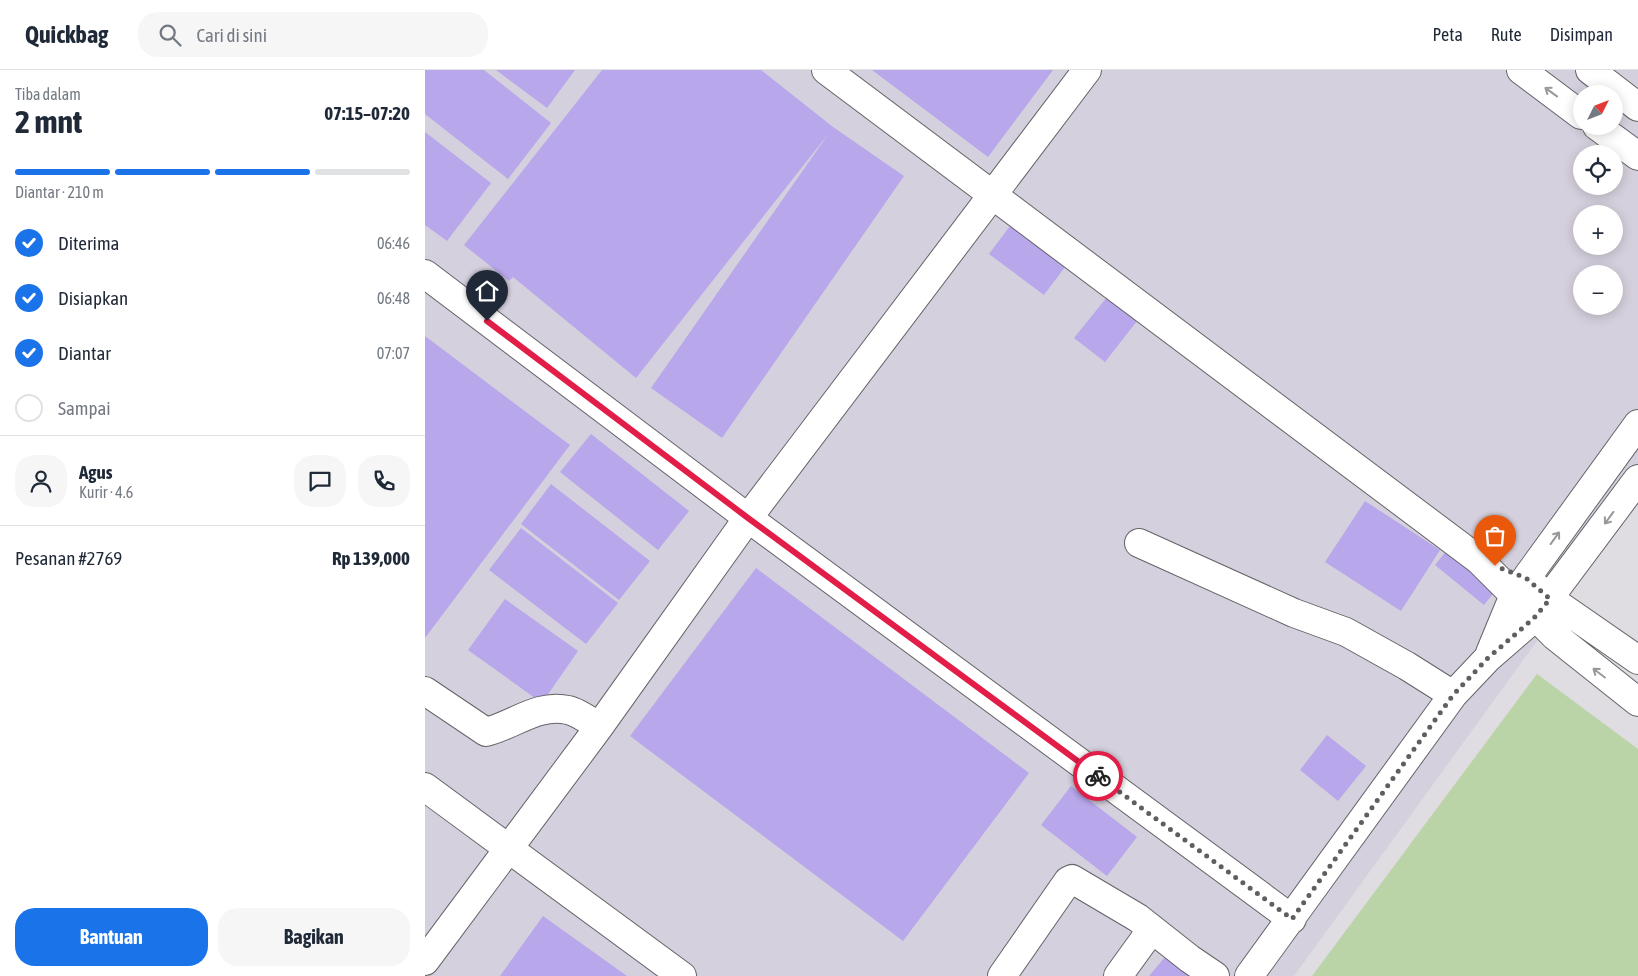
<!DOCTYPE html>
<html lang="id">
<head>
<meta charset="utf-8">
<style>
  body { margin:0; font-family:"Asap Condensed",sans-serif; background:#f6f6f7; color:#1f2937; height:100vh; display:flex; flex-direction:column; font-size:19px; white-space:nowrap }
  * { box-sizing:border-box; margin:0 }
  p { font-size:16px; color:#747a83 }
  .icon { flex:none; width:28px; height:28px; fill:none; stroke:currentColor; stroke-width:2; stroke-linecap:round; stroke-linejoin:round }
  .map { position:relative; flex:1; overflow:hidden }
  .side { display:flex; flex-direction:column; background:#fff; width:425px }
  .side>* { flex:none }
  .needle { width:32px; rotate:48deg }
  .controls { position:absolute; left:1148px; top:15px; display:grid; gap:10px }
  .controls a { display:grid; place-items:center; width:50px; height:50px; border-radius:50%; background:#fff; box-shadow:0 2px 12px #0003; font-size:25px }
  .pin { position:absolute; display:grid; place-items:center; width:42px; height:42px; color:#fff; margin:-51px -21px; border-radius:50% 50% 50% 0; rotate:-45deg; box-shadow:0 0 5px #0007 }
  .pin .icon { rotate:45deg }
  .courier { position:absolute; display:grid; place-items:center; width:50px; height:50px; margin:-25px; border:4px solid #e11d48; border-radius:50%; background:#fff; color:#222; box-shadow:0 1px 6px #0007 }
  .headline em { font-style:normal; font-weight:700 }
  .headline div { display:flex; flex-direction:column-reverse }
  .headline { display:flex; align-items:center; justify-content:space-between; height:85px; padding:0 15px }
  h1 { font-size:32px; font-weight:700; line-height:38px }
  .bar { display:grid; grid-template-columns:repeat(4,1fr); gap:8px 5px; align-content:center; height:60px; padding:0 15px }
  .bar i { height:6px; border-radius:4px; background:#e0e1e3 }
  .bar .selected { background:#1a73e8 }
  .bar p { grid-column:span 4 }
  .line { display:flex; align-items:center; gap:12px; padding:0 15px; border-top:1px solid #e0e1e3 }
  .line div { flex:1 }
  .round { display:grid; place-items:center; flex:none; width:52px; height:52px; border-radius:20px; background:#f6f6f7 }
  ol { padding:0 15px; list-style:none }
  li { display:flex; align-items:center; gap:15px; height:55px }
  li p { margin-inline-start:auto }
  li .icon { padding:5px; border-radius:50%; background:#1a73e8; color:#fff; stroke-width:4 }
  li:last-child { color:#747a83 }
  li i { width:28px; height:28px; border:2px solid #e0e1e3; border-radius:50% }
  .action { display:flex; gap:10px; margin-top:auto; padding:10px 15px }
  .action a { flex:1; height:58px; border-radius:20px; background:#1a73e8; color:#fff; font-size:20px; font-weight:700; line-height:58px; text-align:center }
  .action a+a { background:#f6f6f7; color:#1f2937 }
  header { display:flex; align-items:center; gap:30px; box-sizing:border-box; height:70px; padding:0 25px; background:#fff; border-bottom:1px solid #e0e1e3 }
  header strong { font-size:24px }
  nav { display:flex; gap:28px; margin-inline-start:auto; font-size:18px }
  .search { width:350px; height:45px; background:#f6f6f7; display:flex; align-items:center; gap:12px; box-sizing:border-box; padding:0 18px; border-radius:20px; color:#747a83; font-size:19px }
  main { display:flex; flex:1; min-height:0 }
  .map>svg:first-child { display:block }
</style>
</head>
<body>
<header>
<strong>Quickbag</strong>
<div class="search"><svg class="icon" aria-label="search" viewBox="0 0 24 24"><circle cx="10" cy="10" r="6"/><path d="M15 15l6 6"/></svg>Cari di sini</div>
<nav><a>Peta</a><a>Rute</a><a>Disimpan</a></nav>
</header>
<main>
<section class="side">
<div class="headline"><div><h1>2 mnt</h1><p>Tiba dalam</p></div><em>07:15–07:20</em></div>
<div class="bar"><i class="selected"></i><i class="selected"></i><i class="selected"></i><i></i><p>Diantar · 210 m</p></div>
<ol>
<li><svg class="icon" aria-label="check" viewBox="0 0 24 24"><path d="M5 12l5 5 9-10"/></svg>Diterima<p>06:46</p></li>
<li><svg class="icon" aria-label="check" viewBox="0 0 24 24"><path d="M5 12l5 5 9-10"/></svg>Disiapkan<p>06:48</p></li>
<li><svg class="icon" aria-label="check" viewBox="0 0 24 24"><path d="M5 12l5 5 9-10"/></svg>Diantar<p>07:07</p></li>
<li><i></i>Sampai</li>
</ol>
<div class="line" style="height:90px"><a class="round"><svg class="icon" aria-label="person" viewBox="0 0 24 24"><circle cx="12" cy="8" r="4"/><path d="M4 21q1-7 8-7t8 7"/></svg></a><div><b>Agus</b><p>Kurir · 4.6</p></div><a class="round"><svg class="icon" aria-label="chat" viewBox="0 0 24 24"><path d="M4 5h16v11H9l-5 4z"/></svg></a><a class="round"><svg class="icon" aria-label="phone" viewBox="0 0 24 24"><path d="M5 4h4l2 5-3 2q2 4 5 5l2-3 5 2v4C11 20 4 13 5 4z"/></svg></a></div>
<div class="line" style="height:65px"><div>Pesanan #2769</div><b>Rp 139,000</b></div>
<div class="action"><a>Bantuan</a><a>Bagikan</a></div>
</section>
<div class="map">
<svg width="1213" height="906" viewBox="0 0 1213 906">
  <rect width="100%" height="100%" fill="#dfdde2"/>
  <path fill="#d5d0dd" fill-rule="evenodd" d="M 0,0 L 1213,0 L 1213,432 L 869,906 L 0,906 ZM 1156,24 L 1189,24 L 1189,56 L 1156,56 ZM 1156,84 L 1189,84 L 1189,116 L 1156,116 ZM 1156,144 L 1189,144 L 1189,176 L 1156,176 ZM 1156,204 L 1189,204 L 1189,236 L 1156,236 Z"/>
  <path fill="#bad3a7" d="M 1112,604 L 1213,679 L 1213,906 L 887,906 Z"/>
  <path fill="#b8a7eb" d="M 0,0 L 59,0 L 126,53 L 83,109 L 0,44 Z
    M 71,0 L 150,0 L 122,38 Z
    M 177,0 L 336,0 L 408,57 L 479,106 L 297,368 L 226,318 L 404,63 L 211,308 L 88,207 L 84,211 L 39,175 Z
    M 447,0 L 628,0 L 563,87 Z
    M 0,62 L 66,113 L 22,171 L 0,155 Z
    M 585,156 L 640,197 L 619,225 L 564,184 Z
    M 682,227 L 712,251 L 680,292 L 649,268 Z
    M 0,266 L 145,375 L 0,568 Z
    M 166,364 L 264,441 L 233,480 L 135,402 Z
    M 126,414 L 225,491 L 194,530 L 96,454 Z
    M 940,431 L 1015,480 L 976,541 L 900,492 Z
    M 96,458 L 193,533 L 161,574 L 64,500 Z
    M 1022,480 L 1071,520 L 1059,535 L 1010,495 Z
    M 331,498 L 604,703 L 478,871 L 205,666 Z
    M 80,529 L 153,581 L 117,633 L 43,580 Z
    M 902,665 L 941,696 L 913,731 L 875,700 Z
    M 646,716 L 712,767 L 682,806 L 616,755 Z
    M 118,846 L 202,906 L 75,906 Z
    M 746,880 L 775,906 L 724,906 Z"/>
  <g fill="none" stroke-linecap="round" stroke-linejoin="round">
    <defs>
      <path id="minor" d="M 401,0 L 1054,490 L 1130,566 L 1213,632
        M 1096,0 L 1156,45
        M 1165,0 L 1213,37
        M 1172,56 L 1213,86
        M 0,204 L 323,448 L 867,849
        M 714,473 L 869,543 L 921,562 L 982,596 L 1028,625
        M 1111,517 L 1125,529 L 1213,590
        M 1065,583 L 1089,525 L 1213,354
        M 0,621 L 61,662 C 89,655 113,633 143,640 C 153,642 165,651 174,657
        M 0,717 L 257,906
        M 0,891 L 174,657 L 323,448 L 662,0
        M 577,906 L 643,811 L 647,809 L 713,848 L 765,889 L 790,906
        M 693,906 L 727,859
        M 824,906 L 1028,625 L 1063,588 L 1109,548 L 1213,409"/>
    </defs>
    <use href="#minor" stroke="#656368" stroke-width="30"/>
    <use href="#minor" stroke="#fff" stroke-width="28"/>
  </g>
  <defs><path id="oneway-shaft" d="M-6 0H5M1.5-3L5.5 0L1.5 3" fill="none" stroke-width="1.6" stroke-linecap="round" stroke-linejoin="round" transform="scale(1.25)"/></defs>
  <g stroke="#989899">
    <use href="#oneway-shaft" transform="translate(1126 22) rotate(-144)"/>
    <use href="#oneway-shaft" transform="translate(1184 448) rotate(126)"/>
    <use href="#oneway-shaft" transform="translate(1130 468) rotate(-54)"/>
    <use href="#oneway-shaft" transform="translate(1174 603) rotate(-143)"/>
  </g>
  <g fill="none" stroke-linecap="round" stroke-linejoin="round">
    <path stroke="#605e61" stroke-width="5" stroke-dasharray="0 9" d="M 673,706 L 867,849 L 1028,625 L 1063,588 L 1109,548 L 1125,529 L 1101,508 L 1070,496"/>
    <path stroke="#e11d48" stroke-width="6" d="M 62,251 L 323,448 L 673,706"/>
  </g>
</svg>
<div class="controls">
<a><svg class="needle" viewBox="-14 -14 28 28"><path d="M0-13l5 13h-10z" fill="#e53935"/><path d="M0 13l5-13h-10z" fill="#747a83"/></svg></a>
<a><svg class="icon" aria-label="locate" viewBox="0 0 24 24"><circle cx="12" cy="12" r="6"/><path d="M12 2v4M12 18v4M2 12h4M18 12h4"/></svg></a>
<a>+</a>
<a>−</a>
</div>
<div class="pin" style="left:1070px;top:496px;background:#ea580c"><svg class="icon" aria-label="bag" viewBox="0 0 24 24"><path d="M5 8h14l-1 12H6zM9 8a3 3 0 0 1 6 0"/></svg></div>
<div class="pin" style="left:62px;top:251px;background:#1f2937"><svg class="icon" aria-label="home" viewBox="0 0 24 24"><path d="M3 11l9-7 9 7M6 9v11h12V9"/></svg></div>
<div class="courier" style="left:673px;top:706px"><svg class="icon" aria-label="bike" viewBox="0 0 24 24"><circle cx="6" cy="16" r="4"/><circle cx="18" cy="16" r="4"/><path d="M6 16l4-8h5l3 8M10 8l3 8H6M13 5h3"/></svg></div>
</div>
</main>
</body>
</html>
